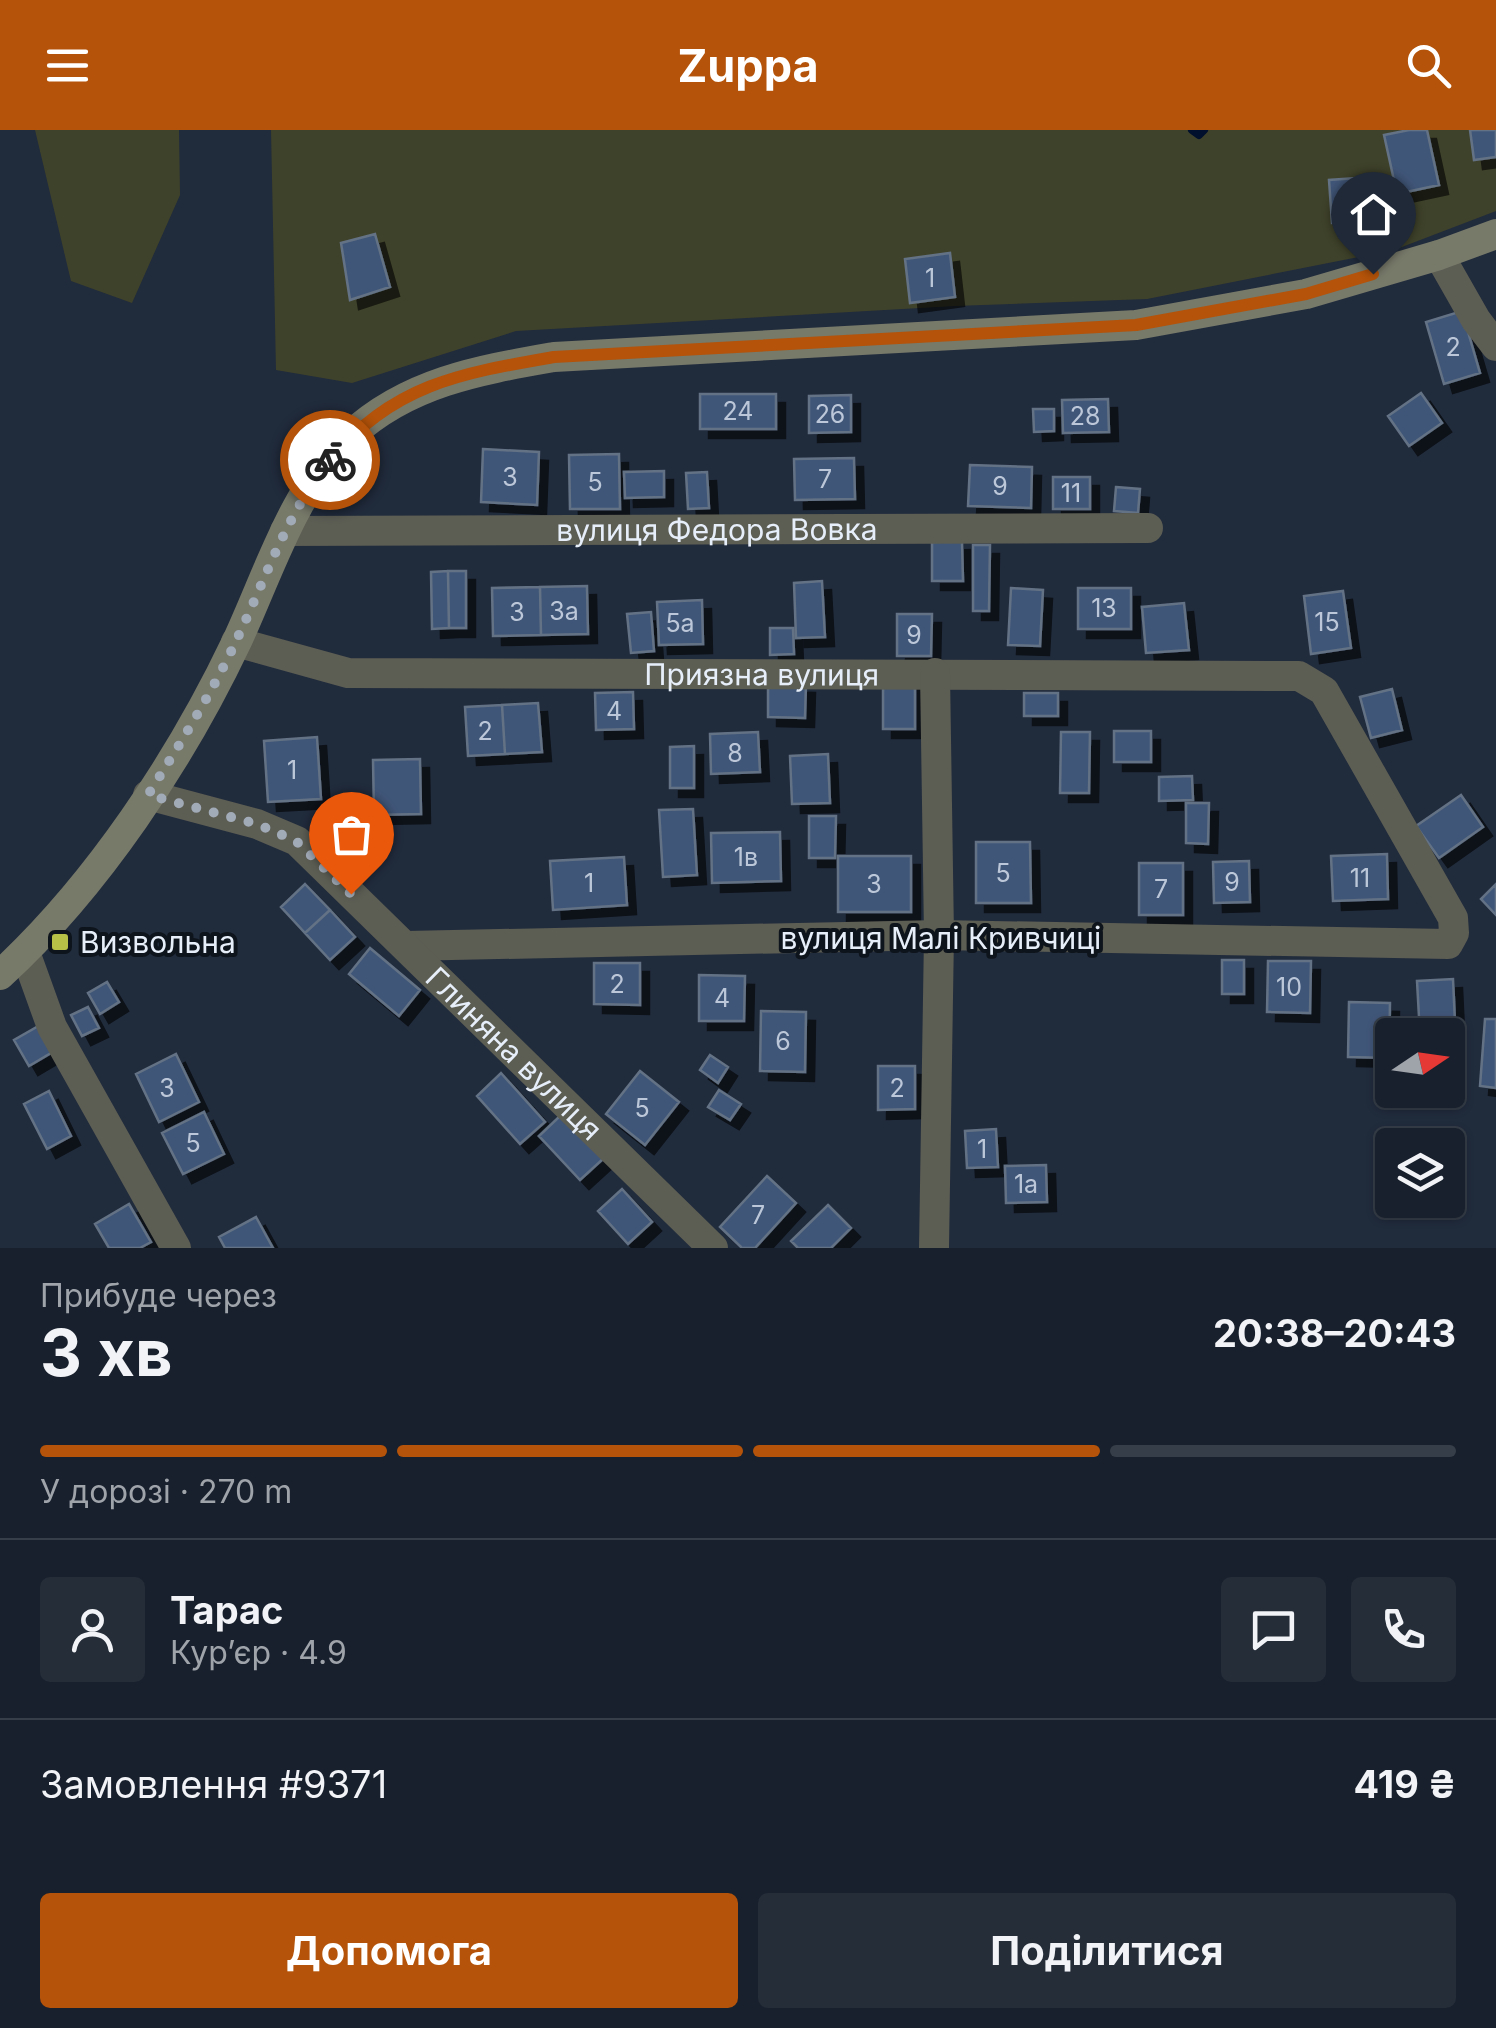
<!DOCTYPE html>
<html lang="uk">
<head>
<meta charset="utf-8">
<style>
  body { margin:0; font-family:Inter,sans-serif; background:#252d39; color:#f1f3f6; height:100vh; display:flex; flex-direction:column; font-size:38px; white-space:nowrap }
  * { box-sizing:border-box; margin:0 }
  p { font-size:32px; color:#9fa3aa }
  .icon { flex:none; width:55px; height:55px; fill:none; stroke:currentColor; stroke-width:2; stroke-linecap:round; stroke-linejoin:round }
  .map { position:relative; height:1118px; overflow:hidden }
  .side { display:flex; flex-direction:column; background:#18202d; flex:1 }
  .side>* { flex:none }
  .needle { width:65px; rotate:77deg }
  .controls { position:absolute; left:1375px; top:888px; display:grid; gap:20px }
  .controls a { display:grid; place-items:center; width:90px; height:90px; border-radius:10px; background:#18202d; box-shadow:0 2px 8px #0004,0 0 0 2px #363e49; font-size:50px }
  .pin { position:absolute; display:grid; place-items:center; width:85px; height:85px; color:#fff; margin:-102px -42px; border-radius:50% 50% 50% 0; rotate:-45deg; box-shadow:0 0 10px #0007 }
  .pin .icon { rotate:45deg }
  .courier { position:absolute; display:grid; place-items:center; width:100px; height:100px; margin:-50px; border:8px solid #b45309; border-radius:50%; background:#fff; color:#222; box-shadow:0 2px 12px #0007 }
  .head em { font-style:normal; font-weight:700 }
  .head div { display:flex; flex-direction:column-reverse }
  .head { display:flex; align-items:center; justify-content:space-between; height:170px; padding:0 40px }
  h1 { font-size:65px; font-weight:700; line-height:75px }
  .bar { display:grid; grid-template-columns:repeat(4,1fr); gap:15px 10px; align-content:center; height:120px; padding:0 40px }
  .bar i { height:12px; border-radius:8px; background:#363e49 }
  .bar .current { background:#b45309 }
  .bar p { grid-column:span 4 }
  .line { display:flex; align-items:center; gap:25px; padding:0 40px; border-top:2px solid #363e49 }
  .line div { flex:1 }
  .round { display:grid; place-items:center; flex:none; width:105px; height:105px; border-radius:10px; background:#252d39 }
  .button { display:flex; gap:20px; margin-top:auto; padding:20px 40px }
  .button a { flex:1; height:115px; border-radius:10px; background:#b45309; color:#fff; font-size:40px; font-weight:700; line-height:115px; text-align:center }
  .button a+a { background:#252d39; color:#f1f3f6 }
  header { display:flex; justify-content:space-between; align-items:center; height:130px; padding:0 40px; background:#b45309; color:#fff; font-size:45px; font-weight:700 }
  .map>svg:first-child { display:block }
</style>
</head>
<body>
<header><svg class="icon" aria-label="menu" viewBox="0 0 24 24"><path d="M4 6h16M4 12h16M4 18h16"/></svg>Zuppa<svg class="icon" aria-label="search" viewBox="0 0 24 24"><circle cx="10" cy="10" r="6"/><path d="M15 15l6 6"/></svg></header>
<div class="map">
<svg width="1496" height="1118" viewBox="0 0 1496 1118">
  <defs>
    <filter id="shadow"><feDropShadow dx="9" dy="9" stdDeviation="0" flood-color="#0009"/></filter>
  </defs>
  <rect width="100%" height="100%" fill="#202b3c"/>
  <path fill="#3f422a" d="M 35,0 L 179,0 L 180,65 L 132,173 L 71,151 Z
    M 271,0 L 1496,0 L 1496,81 L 1394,120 L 1147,169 L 955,176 L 516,201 L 352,253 L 276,240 Z"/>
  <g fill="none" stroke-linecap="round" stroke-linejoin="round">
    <path stroke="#01102c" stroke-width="8" d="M 1192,0 L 1199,5 L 1204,0"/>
  </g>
  <path fill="#405778" stroke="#647285" stroke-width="2.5" filter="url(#shadow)" d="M 1409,0 L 1427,0 L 1439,55 L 1397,64 L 1384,5 Z
    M 1470,0 L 1496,0 L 1496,27 L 1474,30 Z
    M 1371,47 L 1374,90 L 1332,93 L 1329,50 Z
    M 375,104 L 390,157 L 350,170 L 341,113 Z
    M 950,123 L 955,167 L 910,173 L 905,129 Z
    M 1462,181 L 1480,243 L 1444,254 L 1426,192 Z
    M 1421,263 L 1442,293 L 1409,316 L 1388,286 Z
    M 700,264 L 776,264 L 776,299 L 700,299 Z
    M 851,265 L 851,302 L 809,303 L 809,266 Z
    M 1108,269 L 1109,302 L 1063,303 L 1062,270 Z
    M 1033,279 L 1054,279 L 1054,301 L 1034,302 Z
    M 483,319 L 539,322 L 537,375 L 481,372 Z
    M 619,324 L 620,379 L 570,379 L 569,325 Z
    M 854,328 L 855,369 L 795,370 L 794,329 Z
    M 970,335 L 1032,337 L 1031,378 L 968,376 Z
    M 664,341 L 664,367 L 625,368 L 624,342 Z
    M 707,342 L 709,378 L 688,379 L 686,343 Z
    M 1053,347 L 1090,347 L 1090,379 L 1053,379 Z
    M 1116,357 L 1140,359 L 1138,383 L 1114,381 Z
    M 962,411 L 963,451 L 932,451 L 932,412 Z
    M 973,415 L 990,415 L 989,481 L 973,481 Z
    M 448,441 L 466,441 L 466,498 L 449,498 Z
    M 448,441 L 449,498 L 432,499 L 431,442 Z
    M 822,451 L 825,507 L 796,508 L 794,453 Z
    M 587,456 L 588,504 L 541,505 L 540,457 Z
    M 540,457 L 541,505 L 493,506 L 492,458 Z
    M 1011,458 L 1043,460 L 1040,516 L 1008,515 Z
    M 1078,458 L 1131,458 L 1131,499 L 1078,499 Z
    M 1343,461 L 1351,518 L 1311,524 L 1304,466 Z
    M 702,470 L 703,514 L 659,515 L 657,472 Z
    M 1184,473 L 1189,520 L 1146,523 L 1142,477 Z
    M 651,482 L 654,521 L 631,523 L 627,484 Z
    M 897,484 L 932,484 L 931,526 L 897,526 Z
    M 770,498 L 793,498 L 794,524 L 770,525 Z
    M 883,551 L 915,551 L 915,599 L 883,599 Z
    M 768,553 L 806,554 L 805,588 L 768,587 Z
    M 1392,559 L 1402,600 L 1371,608 L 1360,567 Z
    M 633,562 L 634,599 L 596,600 L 595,563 Z
    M 1024,563 L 1058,563 L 1058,586 L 1024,586 Z
    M 538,573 L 542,622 L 505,624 L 502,575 Z
    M 502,575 L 505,624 L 468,626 L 465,577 Z
    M 1114,601 L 1151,601 L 1151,632 L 1114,632 Z
    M 758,602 L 760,642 L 711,644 L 710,604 Z
    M 1061,602 L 1090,602 L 1089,663 L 1060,663 Z
    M 317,607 L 321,669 L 268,672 L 264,611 Z
    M 694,616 L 694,658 L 670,658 L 670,617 Z
    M 828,624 L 830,673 L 792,674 L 790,626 Z
    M 420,629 L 421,684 L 374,685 L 373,630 Z
    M 1192,646 L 1193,670 L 1159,671 L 1159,647 Z
    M 1461,665 L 1483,697 L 1439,728 L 1416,696 Z
    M 1186,673 L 1209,673 L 1208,714 L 1186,713 Z
    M 693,679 L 697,745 L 663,747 L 659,680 Z
    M 809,686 L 836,686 L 835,728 L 809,728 Z
    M 780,702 L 781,751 L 712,753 L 711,703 Z
    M 976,712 L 1030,712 L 1031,773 L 976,773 Z
    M 1387,724 L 1388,769 L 1333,771 L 1331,726 Z
    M 838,726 L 911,726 L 911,782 L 838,782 Z
    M 624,727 L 627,775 L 553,780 L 550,731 Z
    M 1249,731 L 1250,772 L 1214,773 L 1213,732 Z
    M 1139,733 L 1183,733 L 1183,785 L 1139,785 Z
    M 305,754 L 330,780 L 305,803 L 281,777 Z
    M 1496,754 L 1496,785 L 1481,769 Z
    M 330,780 L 355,807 L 330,830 L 305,803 Z
    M 370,818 L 420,860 L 399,886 L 349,844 Z
    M 1222,830 L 1244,830 L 1244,864 L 1222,864 Z
    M 1268,831 L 1311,831 L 1310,883 L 1267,882 Z
    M 594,833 L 640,833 L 640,875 L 594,874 Z
    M 699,845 L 745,846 L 744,891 L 699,891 Z
    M 1453,849 L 1456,913 L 1448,913 L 1448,905 L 1420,905 L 1417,851 Z
    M 107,852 L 119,872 L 100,884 L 88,863 Z
    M 1349,872 L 1390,873 L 1389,928 L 1348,927 Z
    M 88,877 L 99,898 L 82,906 L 71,885 Z
    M 761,881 L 806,882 L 805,942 L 760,941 Z
    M 1485,889 L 1496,889 L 1496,958 L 1480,956 Z
    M 42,894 L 56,920 L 29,936 L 14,910 Z
    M 176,924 L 199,972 L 159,992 L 136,944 Z
    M 710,925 L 728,937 L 718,953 L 700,940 Z
    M 878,936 L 915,936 L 915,979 L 878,980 Z
    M 640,941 L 679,972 L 645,1015 L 606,984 Z
    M 501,943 L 545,992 L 520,1014 L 477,966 Z
    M 719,960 L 741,974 L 730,990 L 708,977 Z
    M 49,961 L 71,1006 L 47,1019 L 24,974 Z
    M 204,982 L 224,1024 L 183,1044 L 162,1003 Z
    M 562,984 L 603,1029 L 580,1050 L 539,1006 Z
    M 996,999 L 998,1037 L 967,1038 L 965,1001 Z
    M 1046,1035 L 1047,1072 L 1006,1073 L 1005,1036 Z
    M 767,1046 L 796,1073 L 755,1118 L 742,1118 L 720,1097 Z
    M 622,1059 L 652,1092 L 628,1114 L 598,1081 Z
    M 129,1074 L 151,1112 L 140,1118 L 109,1118 L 95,1094 Z
    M 828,1075 L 851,1098 L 831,1118 L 798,1118 L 791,1111 Z
    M 256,1087 L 273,1118 L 225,1118 L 219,1107 Z"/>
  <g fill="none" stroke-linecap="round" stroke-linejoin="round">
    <g stroke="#5c5d53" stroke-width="30">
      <path d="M 1439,125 L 1476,190 L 1496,216"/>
      <path id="s1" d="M 285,401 L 1148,398"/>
      <path id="s2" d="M 236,512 L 348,543 L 1299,546 L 1324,561 L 1453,788 L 1454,803 L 1448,814 L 939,805 L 406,816"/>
      <path id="s3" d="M 148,665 L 257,694 L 297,711 L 713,1118"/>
      <path d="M 25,822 L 52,897 L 176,1118"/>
      <path d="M 934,1118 L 939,805 L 935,543"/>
    </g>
    <path stroke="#777969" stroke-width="30" d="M 0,845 C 97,756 181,629 237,511 C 270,440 293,360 351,305 C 408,252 480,240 554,227 L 1136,195 L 1306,164 L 1439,125 L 1496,104"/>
  </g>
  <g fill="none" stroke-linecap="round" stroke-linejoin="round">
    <path stroke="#a1aab7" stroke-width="10" stroke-dasharray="0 18" d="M 330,330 C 287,383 266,448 237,509 C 212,563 180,614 148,665 L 257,694 L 296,711 L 351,764"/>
    <path stroke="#b45309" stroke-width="12" d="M 330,330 C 393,254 462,243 554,227 L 1136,195 L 1306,164 L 1373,144"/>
  </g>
  <rect fill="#b6c148" stroke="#0e141b" stroke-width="4" x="50" y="802" width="20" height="20" rx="5"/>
  <g text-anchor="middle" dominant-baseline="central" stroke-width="8" stroke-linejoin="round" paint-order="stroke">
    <g font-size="25" fill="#bcc8d9">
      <text x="930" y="148">1</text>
      <text x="1453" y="217">2</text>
      <text x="738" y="281">24</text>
      <text x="830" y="284">26</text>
      <text x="1085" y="286">28</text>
      <text x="510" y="347">3</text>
      <text x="825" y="349">7</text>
      <text x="595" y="352">5</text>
      <text x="1000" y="356">9</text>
      <text x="1071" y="363">11</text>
      <text x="1104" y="478">13</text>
      <text x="564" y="481">3а</text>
      <text x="517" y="482">3</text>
      <text x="1327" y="492">15</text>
      <text x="680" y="493">5а</text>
      <text x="914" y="505">9</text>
      <text x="614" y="581">4</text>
      <text x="485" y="601">2</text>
      <text x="735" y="623">8</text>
      <text x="292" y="640">1</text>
      <text x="746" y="727">1в</text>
      <text x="1003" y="743">5</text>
      <text x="1360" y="748">11</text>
      <text x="1232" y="752">9</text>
      <text x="589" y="753">1</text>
      <text x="874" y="754">3</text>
      <text x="1161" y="759">7</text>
      <text x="617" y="854">2</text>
      <text x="1289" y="857">10</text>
      <text x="722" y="868">4</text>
      <text x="783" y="911">6</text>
      <text x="167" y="958">3</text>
      <text x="897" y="958">2</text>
      <text x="642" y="978">5</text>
      <text x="193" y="1013">5</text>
      <text x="982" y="1019">1</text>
      <text x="1026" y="1054">1а</text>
      <text x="758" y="1085">7</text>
    </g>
    <g font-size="30" fill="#e6eef9" stroke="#0e141b">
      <text stroke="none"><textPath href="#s1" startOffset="432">вулиця Федора Вовка</textPath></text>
      <text stroke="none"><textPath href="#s2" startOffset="530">Приязна вулиця</textPath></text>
      <text x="941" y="808">вулиця Малі Кривчиці</text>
      <text stroke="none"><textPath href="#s3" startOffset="460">Глиняна вулиця</textPath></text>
    </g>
    <g font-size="30" fill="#e6eef9" stroke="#0e141b" text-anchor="start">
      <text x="80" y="812">Визвольна</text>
    </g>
  </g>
</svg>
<div class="controls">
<a><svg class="needle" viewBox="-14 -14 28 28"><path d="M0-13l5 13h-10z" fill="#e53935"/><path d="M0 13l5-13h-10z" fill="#9fa3aa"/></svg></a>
<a><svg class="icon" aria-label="layers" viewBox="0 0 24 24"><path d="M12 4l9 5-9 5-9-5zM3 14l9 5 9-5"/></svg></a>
</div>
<div class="pin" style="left:351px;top:764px;background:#ea580c"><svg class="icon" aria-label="bag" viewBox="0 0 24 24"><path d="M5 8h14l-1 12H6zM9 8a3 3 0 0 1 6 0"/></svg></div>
<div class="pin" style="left:1373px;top:144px;background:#1f2937"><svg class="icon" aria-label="home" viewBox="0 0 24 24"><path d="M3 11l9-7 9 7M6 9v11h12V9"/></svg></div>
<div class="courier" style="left:330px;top:330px"><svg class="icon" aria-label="bike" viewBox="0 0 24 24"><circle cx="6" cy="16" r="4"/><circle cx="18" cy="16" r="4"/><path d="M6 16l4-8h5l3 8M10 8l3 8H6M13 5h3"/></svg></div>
</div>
<section class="side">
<div class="head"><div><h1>3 хв</h1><p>Прибуде через</p></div><em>20:38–20:43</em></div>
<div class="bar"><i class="current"></i><i class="current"></i><i class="current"></i><i></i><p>У дорозі · 270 m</p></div>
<div class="line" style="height:180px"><a class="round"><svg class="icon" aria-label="person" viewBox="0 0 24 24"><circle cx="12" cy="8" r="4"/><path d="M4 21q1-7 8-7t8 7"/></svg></a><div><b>Тарас</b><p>Кур’єр · 4.9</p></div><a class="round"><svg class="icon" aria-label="chat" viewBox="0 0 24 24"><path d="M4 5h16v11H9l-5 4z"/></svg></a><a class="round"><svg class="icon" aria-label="phone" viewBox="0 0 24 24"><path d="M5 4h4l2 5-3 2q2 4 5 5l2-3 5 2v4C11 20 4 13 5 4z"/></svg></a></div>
<div class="line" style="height:130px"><div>Замовлення #9371</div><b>419 ₴</b></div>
<div class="button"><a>Допомога</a><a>Поділитися</a></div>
</section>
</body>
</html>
